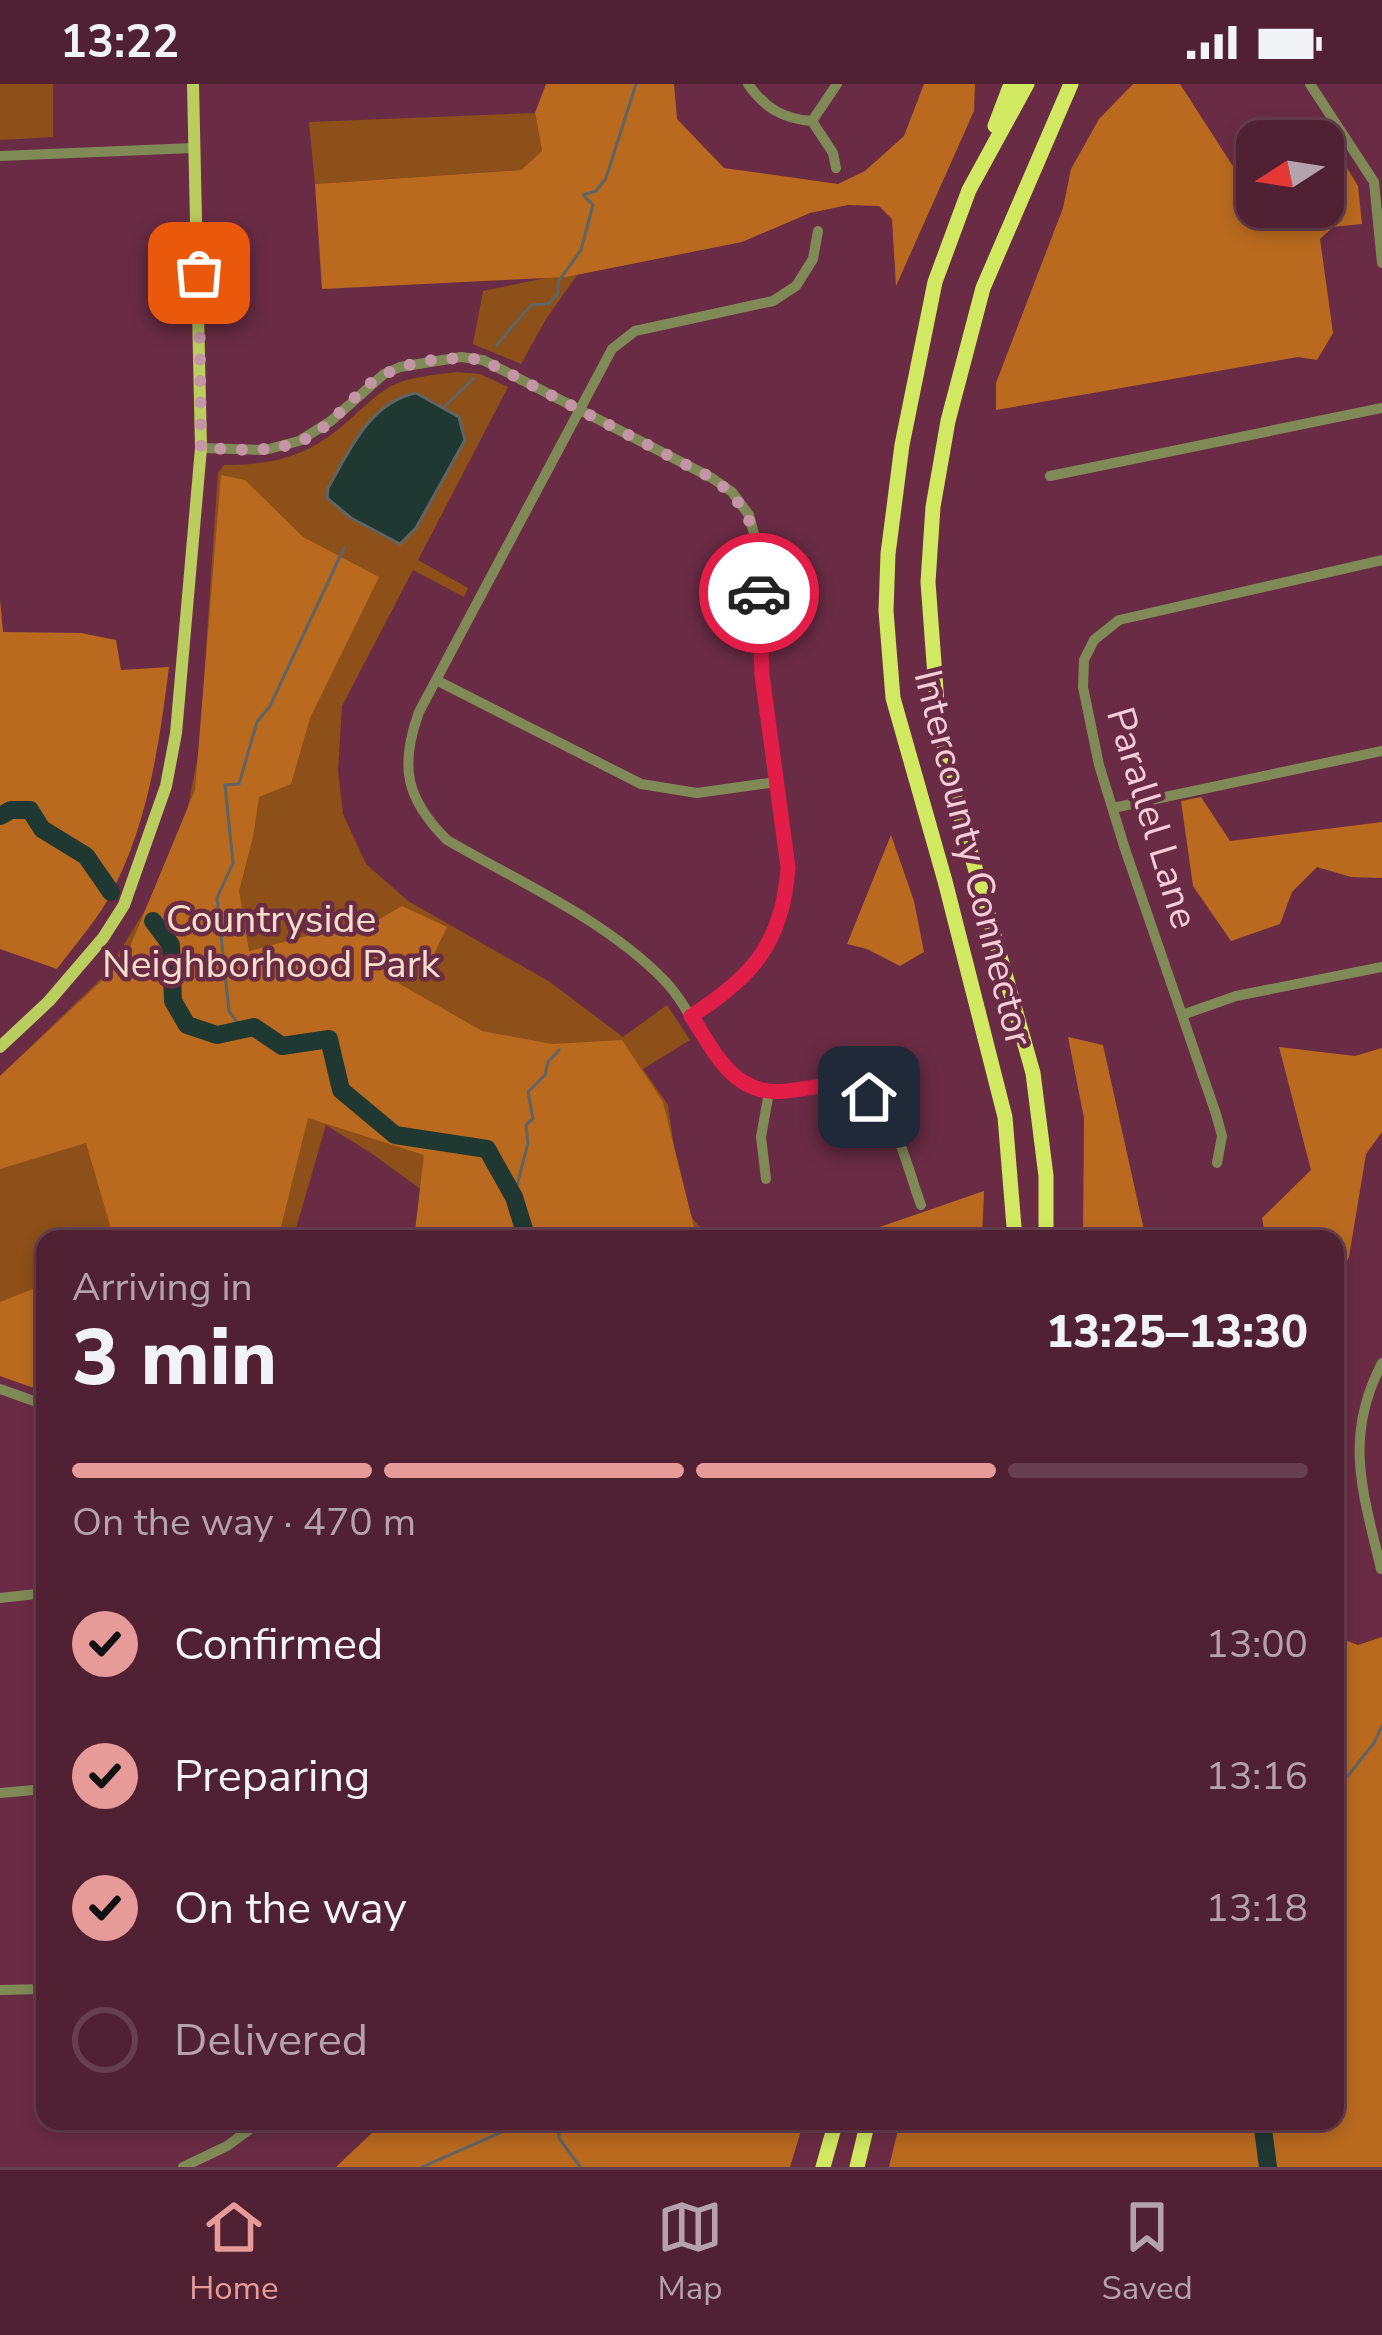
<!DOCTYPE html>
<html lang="en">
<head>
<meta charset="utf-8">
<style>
  body { margin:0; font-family:"Nunito Sans",sans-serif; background:#56293b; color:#f1f3f6; height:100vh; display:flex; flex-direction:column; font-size:45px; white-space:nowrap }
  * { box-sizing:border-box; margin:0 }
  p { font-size:39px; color:#b4a3ac }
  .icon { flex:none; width:66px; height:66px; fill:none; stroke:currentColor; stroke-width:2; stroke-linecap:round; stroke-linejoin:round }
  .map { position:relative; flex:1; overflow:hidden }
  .side { position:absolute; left:36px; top:1146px; width:1308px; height:900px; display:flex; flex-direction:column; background:#502133; border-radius:24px; box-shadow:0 6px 18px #0003,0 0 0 3px #673e4e }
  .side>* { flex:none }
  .needle { width:78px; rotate:258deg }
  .controls { position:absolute; left:1236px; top:36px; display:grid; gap:24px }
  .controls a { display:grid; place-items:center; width:108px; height:108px; border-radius:24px; background:#502133; box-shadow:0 6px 18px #0003,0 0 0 3px #673e4e; font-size:60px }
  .pin { position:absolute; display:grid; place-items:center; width:102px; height:102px; color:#fff; margin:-51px; border-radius:24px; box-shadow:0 6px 18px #0006 }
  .courier { position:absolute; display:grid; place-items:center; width:120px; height:120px; margin:-60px; border:9px solid #e11d48; border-radius:50%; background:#fff; color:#222; box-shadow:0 3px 15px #0007 }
  .overview em { font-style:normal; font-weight:800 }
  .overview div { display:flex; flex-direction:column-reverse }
  .overview { display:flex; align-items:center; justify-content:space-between; height:204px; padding:0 36px }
  h1 { font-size:78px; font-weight:800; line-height:90px }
  .bar { display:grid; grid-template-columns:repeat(4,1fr); gap:18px 12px; align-content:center; height:144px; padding:0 36px }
  .bar i { height:15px; border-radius:9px; background:#673e4e }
  .bar .active { background:#e69b98 }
  .bar p { grid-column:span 4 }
  ol { padding:0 36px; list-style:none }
  li { display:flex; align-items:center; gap:36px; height:132px }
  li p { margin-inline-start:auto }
  li .icon { padding:12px; border-radius:50%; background:#e69b98; color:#111; stroke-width:4 }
  li:last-child { color:#b4a3ac }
  li i { width:66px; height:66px; border:6px solid #673e4e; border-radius:50% }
  .status { display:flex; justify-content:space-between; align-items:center; height:84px; padding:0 60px; background:#502133; direction:ltr }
  .status svg { height:33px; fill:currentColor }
  .tabs { display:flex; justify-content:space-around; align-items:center; height:168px; border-top:3px solid #673e4e; background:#502133; font-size:33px; color:#b4a3ac }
  .tabs a { display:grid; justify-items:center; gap:6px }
  .tabs .active { color:#e69b98 }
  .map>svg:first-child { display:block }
</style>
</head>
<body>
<div class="status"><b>13:22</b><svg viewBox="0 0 49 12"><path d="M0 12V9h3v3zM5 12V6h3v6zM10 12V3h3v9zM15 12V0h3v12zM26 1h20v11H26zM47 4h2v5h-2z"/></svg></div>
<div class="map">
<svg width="1382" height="2083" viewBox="0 0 1382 2083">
  <rect width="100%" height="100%" fill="#6a2c44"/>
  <path fill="#8c5018" d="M 0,0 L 53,0 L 53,53 L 0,56 Z
    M 535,29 L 542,67 L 521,86 L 315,100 L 309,38 Z
    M 580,187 L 546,235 L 521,280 L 473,260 L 483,207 Z
    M 457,288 L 480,290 L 508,303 L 418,476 L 468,504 L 464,513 L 413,486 L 342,622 L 338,687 L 343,730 L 366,780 L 408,817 L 550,898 L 623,953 L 667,921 L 690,956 L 643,985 L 668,1021 L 682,1122 L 710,1155 L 490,1155 L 371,1069 L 326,1041 L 293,1155 L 45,1155 L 45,1307 L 0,1290 L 0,992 L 105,891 L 155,810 L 186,732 L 199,667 L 218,389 L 224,381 C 274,381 309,372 347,338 C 361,326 375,311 391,302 C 411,292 436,291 457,288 Z"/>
  <path fill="#b96a1f" d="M 546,0 L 674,0 L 677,35 L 724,84 L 838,100 L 865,87 L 904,52 L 924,0 L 975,0 L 974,27 L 896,202 L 892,135 L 879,122 L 848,121 L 810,129 L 742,158 L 566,193 L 322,205 L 315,100 L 521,86 L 542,67 L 535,29 Z
    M 1133,0 L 1180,0 L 1245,101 L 1257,108 L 1257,123 L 1323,123 L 1323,65 L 1332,59 L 1358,102 L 1362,140 L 1333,143 L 1320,155 L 1333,249 L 1317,276 L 1298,273 L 996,326 L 996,299 L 1063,124 L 1071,85 L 1099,35 Z
    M 221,391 L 245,396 L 303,453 L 379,493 L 310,634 L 291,700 L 259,713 L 253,753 L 239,807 L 249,867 L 311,851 L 357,848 L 402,822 L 447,843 L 428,883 L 400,880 L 393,896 L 482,947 L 552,960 L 622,956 L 663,1018 L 695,1147 L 705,1155 L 414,1155 L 424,1071 L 308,1034 L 278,1155 L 114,1155 L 86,1059 L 0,1085 L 0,992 L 125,875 L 195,706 Z
    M 0,515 L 3,548 L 81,549 L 116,556 L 121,586 L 169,583 C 159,663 147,746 107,817 C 93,841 73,863 57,885 L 0,865 Z
    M 1201,713 L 1230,757 L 1382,738 L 1382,794 L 1351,793 L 1317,783 L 1292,808 L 1280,840 L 1231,857 L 1193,802 L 1181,717 Z
    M 891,751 L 914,817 L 924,868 L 900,882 L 867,865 L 847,860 Z
    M 1068,953 L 1103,961 L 1146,1155 L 1083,1155 L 1084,1034 Z
    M 1279,963 L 1355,972 L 1382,964 L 1382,1048 L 1366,1070 L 1349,1173 L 1335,1198 L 1335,1155 L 1266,1155 L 1262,1134 L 1311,1086 Z
    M 984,1107 L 982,1155 L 845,1155 Z
    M 45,1200 L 45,1308 L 0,1292 L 0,1218 Z
    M 1335,1552 L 1358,1561 L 1382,1553 L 1382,2083 L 889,2083 L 900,2037 L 1335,2037 Z
    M 397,2037 L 804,2037 L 790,2083 L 336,2083 L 375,2046 Z"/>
  <path fill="#1f3832" stroke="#5f6564" stroke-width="3" d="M 416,309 L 459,333 L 465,356 L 416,444 L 400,460 L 351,434 L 327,414 L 328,404 C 349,367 370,318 416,309 Z"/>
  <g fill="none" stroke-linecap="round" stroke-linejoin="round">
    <path stroke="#5f6564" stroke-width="3" d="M 496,262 C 509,247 518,234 532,221 L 548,220 L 558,210 L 558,198 L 581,166 L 593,121 L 583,111 L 596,107 L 606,94 L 636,0
      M 445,322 L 474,294
      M 242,945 L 229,927 L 217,814 L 233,779 L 225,701 L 239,700 L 257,638 L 270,622 L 344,464
      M 514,1113 L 528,1059 L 526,1041 L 533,1035 L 528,1008 L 545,991 L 548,978 L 559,966
      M 1335,1708 L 1374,1659 L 1382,1642
      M 558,2037 L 559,2054 L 580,2083
      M 422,2083 L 527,2037"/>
    <path stroke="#1f3832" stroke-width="18" d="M 0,732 L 11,726 L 30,726 L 42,745 L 86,772 L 111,808
      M 153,837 L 171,861 L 173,917 L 187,941 L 217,951 L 254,943 L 282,962 L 329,955 L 341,1006 L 395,1051 L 487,1065 L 514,1113 L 527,1155
      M 1262,2037 L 1268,2083"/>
    <path stroke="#808a57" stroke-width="10" d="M 748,0 C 765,24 783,35 812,37 L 833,69 L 836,84
      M 1310,0 L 1374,98 L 1382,179
      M 812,37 L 837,0
      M 0,72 L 194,64
      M 818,147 L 813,175 L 796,202 L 773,217 L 635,247 L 612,265 L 419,628 C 399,683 406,715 447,756 C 519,798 604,835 663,895 C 692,924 706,973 740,997 C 789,1031 840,969 883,1028 C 902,1053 910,1092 921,1121
      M 201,364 L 265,366 L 299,357 L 331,337 L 384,290 L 400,283 L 461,273 L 483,276 L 712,394 L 732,408 L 749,431 L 758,465 L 762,591 L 787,783 C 783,858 752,893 691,932
      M 1050,392 L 1382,324
      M 436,596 L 641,700 L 697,709 L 776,698
      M 1113,724 L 1382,667
      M 1182,931 L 1236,912 L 1382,883
      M 1217,1079 L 1222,1052 L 1216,1030 L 1125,765 L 1099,681 L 1083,603 L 1084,576 L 1094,556 L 1119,536 L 1382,476
      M 766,1095 L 761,1053 L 769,1008
      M 0,1305 L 45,1321
      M 1381,1485 C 1363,1408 1343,1354 1382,1279
      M 0,1514 L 45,1509
      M 0,1709 L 45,1705
      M 0,1906 L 45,1905
      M 183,2083 L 227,2062 L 261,2037"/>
    <path stroke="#bace5f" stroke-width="12" d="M 0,963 L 49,917 L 103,854 L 124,821 L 166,702 L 176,649 L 201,364 L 193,0"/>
    <path stroke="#d1e960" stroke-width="15" d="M 995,42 L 1011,0
      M 1015,1155 L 1005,1033 L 945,797 L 893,614 L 886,527 L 888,470 L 902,361 L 935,198 L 969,106 L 1027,0
      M 1046,1155 L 1046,1092 L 1033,989 L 955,713 L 938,633 L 928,498 L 933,423 L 948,337 L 983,204 L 1071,0
      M 823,2083 L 836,2037
      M 857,2083 L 868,2037"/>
  </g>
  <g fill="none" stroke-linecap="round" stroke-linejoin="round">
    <path stroke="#c495a4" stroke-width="12" stroke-dasharray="0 21.6" d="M 199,189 L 201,364 C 235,365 270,370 303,356 C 329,344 346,320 367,302 C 397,277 446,271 483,276 L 712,394 C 757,427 758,457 759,509"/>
    <path stroke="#e11d48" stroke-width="15" d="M 759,509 L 762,591 L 788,783 C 783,858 753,893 691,932 C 706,954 720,984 743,998 C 786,1025 824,983 869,1013"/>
  </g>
  <g text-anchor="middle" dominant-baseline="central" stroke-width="9" stroke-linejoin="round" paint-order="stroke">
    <g font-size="39" fill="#f4cdd8" stroke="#6a2c44">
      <text transform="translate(1152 734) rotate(73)">Parallel Lane</text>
      <text transform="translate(973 774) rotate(76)">Intercounty Connector</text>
    </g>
    <g font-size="39" fill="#f7ddca" stroke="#6a2c44">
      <text x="271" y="835">Countryside<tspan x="271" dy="45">Neighborhood Park</tspan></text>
    </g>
  </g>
</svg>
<div class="controls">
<a><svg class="needle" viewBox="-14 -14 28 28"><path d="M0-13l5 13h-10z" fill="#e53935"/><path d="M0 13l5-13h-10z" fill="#b4a3ac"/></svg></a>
</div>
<div class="pin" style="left:199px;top:189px;background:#ea580c"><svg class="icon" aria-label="bag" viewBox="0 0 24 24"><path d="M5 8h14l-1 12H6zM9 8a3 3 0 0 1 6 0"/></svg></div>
<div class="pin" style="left:869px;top:1013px;background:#1f2937"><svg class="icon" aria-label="home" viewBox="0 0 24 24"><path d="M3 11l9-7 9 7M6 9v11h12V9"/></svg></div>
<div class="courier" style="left:759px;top:509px"><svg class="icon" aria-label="car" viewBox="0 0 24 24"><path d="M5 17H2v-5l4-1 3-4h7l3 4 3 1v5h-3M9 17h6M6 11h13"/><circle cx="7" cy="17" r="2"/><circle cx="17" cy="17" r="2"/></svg></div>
<section class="side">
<div class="overview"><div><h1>3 min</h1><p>Arriving in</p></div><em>13:25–13:30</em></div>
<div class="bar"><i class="active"></i><i class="active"></i><i class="active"></i><i></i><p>On the way · 470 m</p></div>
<ol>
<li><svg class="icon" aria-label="check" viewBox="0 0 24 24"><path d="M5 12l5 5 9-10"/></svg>Confirmed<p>13:00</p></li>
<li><svg class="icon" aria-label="check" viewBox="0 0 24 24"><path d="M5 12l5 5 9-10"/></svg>Preparing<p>13:16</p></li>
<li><svg class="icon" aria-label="check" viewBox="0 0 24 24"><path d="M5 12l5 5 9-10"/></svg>On the way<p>13:18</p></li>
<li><i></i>Delivered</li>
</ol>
</section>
</div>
<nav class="tabs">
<a class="active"><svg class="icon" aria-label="home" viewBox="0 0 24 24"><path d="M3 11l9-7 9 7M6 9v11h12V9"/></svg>Home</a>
<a><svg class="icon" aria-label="map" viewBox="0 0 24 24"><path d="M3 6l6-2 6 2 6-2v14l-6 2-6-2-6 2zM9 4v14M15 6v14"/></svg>Map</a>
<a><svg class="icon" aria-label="saved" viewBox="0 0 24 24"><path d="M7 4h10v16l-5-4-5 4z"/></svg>Saved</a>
</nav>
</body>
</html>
